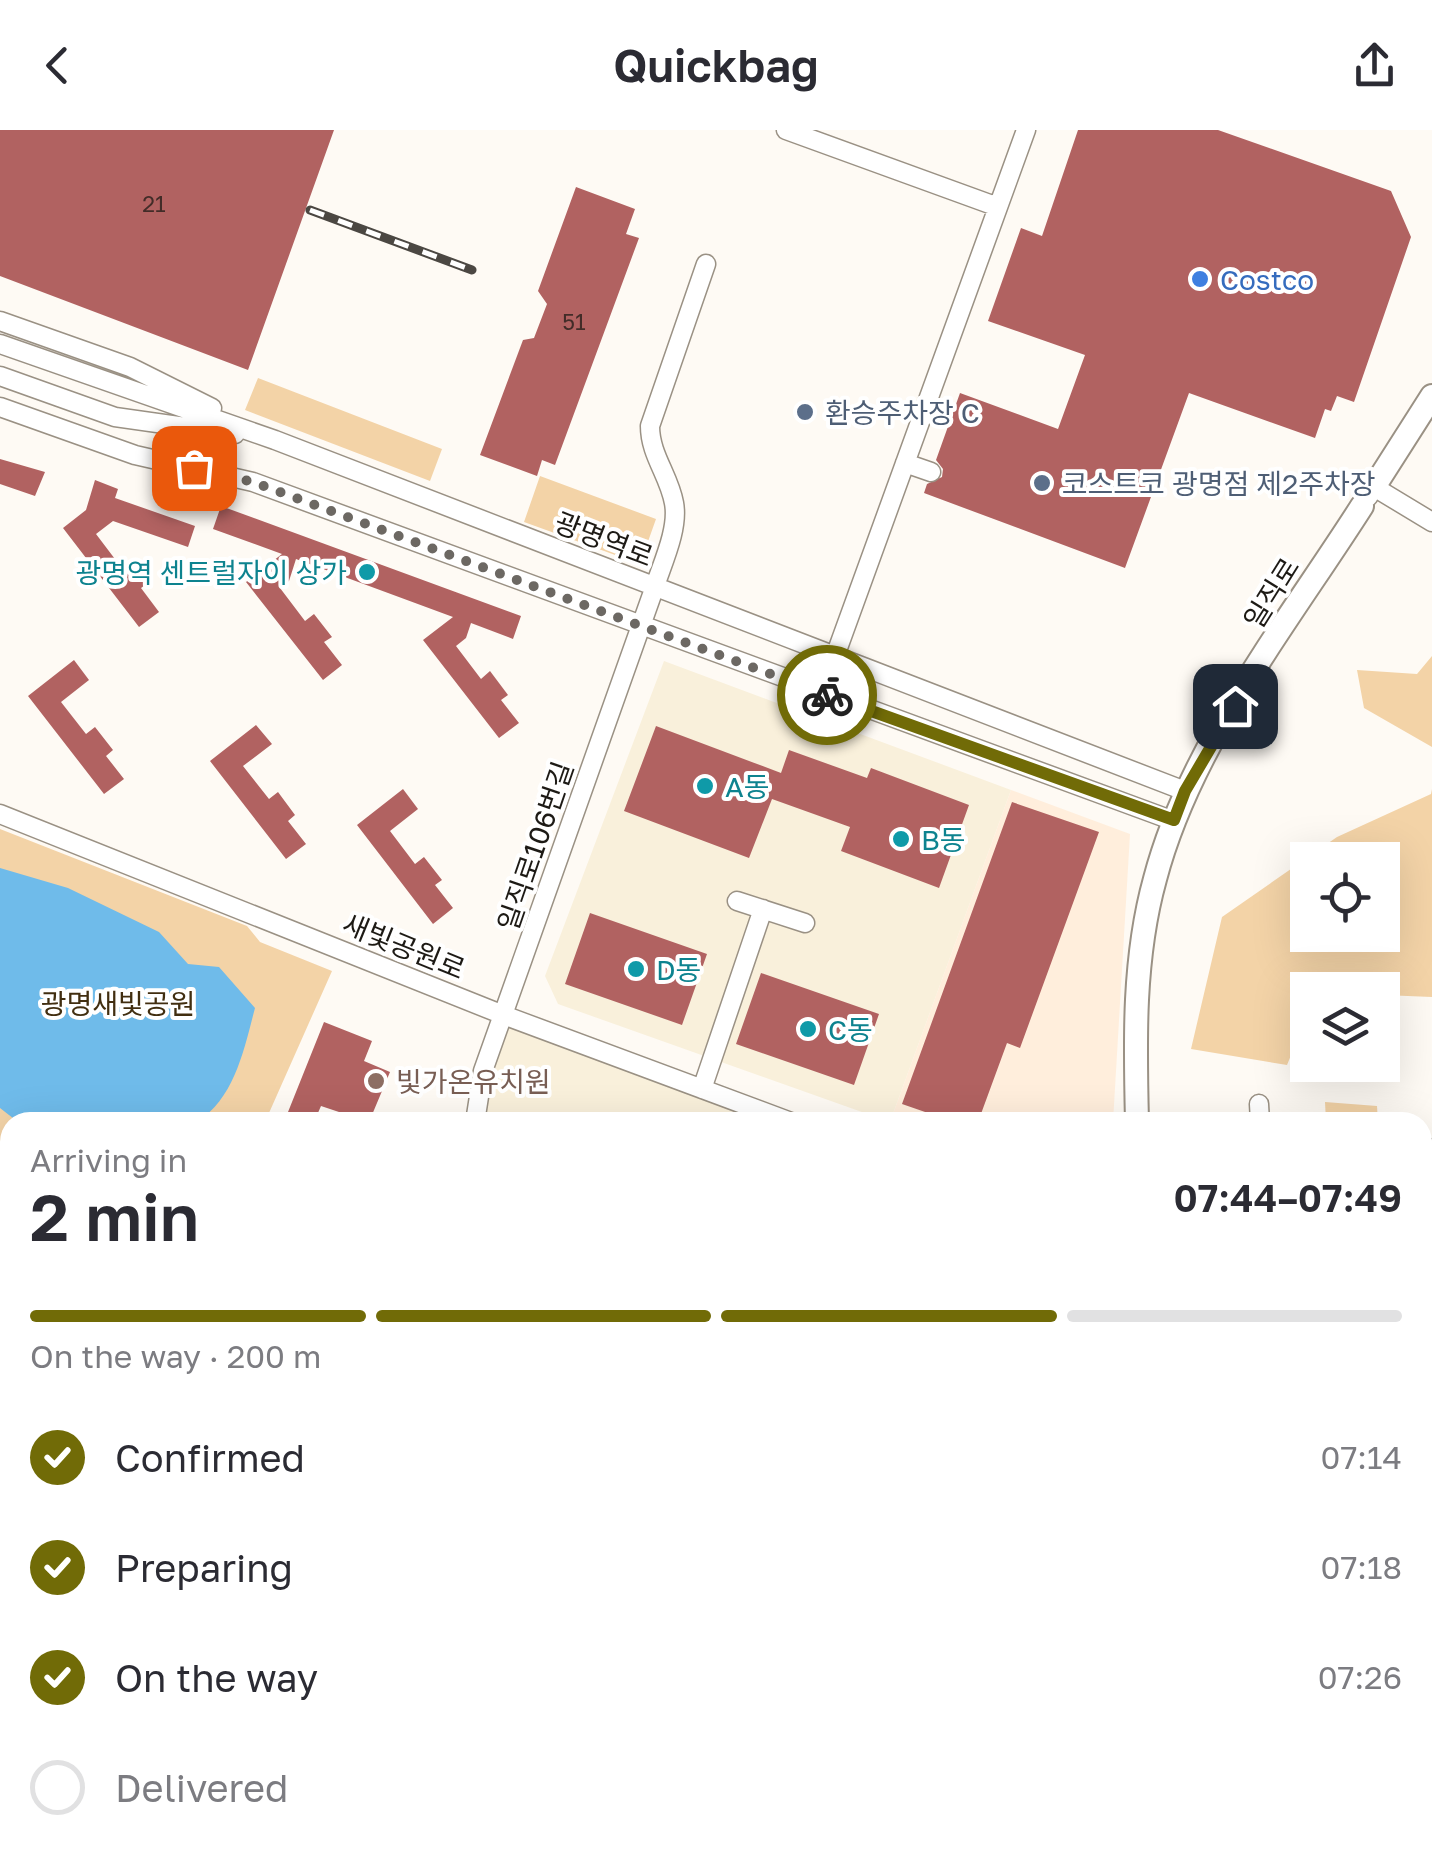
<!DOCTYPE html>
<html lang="en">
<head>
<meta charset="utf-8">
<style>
  body { margin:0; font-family:"Golos Text","Noto Sans KR",sans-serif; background:#f2f2f3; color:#2b2b33; height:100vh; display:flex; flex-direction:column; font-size:38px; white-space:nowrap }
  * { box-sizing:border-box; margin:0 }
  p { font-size:32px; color:#7c7c81 }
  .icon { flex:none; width:55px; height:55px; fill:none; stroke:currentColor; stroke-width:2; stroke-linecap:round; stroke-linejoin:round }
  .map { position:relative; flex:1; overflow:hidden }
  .panel { position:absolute; left:0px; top:982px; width:1432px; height:752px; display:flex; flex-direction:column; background:#fff; border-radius:30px 30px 0 0; box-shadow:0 10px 40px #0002 }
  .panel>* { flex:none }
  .tools { position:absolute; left:1290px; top:712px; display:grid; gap:20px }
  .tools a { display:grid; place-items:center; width:110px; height:110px; border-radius:0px; background:#fff; box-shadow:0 10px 40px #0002; font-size:50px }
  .pin { position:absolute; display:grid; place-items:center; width:85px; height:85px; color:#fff; margin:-42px; border-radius:20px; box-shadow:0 5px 15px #0006 }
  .courier { position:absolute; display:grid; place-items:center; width:100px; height:100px; margin:-50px; border:8px solid #716b07; border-radius:50%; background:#fff; color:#222; box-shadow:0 2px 12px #0007 }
  .headline em { font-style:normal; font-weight:600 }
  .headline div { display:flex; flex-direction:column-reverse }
  .headline { display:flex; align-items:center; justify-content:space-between; height:170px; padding:0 30px }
  h1 { font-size:65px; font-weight:600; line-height:75px }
  .bar { display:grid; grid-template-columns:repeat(4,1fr); gap:15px 10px; align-content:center; height:120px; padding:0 30px }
  .bar i { height:12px; border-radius:8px; background:#e1e1e2 }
  .bar .current { background:#716b07 }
  .bar p { grid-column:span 4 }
  ol { padding:0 30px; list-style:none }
  li { display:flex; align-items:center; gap:30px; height:110px }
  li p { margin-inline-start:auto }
  li .icon { padding:10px; border-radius:50%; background:#716b07; color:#fff; stroke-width:4 }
  li:last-child { color:#7c7c81 }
  li i { width:55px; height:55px; border:5px solid #e1e1e2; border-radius:50% }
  header { display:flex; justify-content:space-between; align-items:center; height:130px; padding:0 30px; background:#fff; font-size:45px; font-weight:600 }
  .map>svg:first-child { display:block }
</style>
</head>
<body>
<header><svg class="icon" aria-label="back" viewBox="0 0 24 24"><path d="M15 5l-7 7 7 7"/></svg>Quickbag<svg class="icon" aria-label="share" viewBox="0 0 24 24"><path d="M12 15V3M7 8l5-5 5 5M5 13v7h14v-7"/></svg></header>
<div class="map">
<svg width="1432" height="1733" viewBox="0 0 1432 1733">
  <rect width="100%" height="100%" fill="#fefaf4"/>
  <path fill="#ffeedc" d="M 1011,660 L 1130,704 L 1113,992 L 890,992 Z"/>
  <path fill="#f9f0db" d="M 664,531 L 1011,660 L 890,992 L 558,874 L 545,846 Z
    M 506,886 L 791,992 L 475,992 Z"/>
  <path fill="#f3d3a7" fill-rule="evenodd" d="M 258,248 L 442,319 L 430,351 L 245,280 Z
    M 540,346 L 656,389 L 640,434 L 524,392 Z
    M 1432,526 L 1432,617 L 1364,578 L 1357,540 L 1417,544 Z
    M 1432,659 L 1432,867 L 1383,865 L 1382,860 L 1308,860 L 1307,886 L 1287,935 L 1191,919 L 1222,787 L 1337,707 L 1431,664 ZM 1308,730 L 1382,730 L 1382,805 L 1308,805 Z
    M 0,699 L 247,796 L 260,812 L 332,841 L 265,992 L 10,992 L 10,1499 L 0,1496 Z
    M 1325,972 L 1377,976 L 1378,992 L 1326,992 Z"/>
  <path fill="#6fbbea" d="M 0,738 L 68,758 L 159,802 L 188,834 L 219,837 L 255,878 C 244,919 235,968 197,992 L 18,992 L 0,978 Z"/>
  <path fill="#b16261" d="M 0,0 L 334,0 L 248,240 L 0,146 Z
    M 1078,0 L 1218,0 L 1391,61 L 1411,107 L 1354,272 L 1337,266 L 1331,281 L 1325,279 L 1315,308 L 1189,263 L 1125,438 L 924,363 L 927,354 L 942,347 L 943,339 L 936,330 L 960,263 L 1058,299 L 1085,225 L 988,191 L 1021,98 L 1042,106 Z
    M 576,57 L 635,79 L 626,104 L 639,108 L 555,335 L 542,330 L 537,346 L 480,325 L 523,210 L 534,208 L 547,174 L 538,161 Z
    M 0,329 L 45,342 L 35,366 L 0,354 Z
    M 95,350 L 118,359 L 115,368 L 195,396 L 188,417 L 113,391 L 96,404 L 121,437 L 130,430 L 148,453 L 141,458 L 159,482 L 139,497 L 63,398 L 86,380 Z
    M 221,376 L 521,486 L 513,509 L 471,493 L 466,508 L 456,516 L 481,549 L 490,541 L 508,565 L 501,570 L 519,593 L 499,608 L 423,510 L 453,487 L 296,429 L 289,451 L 280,458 L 305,491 L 314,484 L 332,507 L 324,512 L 342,535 L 323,550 L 246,452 L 282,424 L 213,399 Z
    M 74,530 L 89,550 L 61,572 L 86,604 L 95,597 L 113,620 L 106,626 L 124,649 L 104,664 L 28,566 Z
    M 256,595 L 272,614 L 243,636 L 269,669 L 278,662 L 295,685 L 288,691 L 306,714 L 286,729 L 210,631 Z
    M 656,596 L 781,643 L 789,620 L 867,648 L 871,638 L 969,675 L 939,758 L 841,721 L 850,697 L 772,669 L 749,728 L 624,681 Z
    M 403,659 L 418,679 L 390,701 L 415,734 L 424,727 L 442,750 L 435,755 L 453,778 L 433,794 L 357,695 Z
    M 1012,672 L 1099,702 L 1020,918 L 1007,913 L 978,992 L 954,992 L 902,974 Z
    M 590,783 L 707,824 L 682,895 L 565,854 Z
    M 761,843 L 879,884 L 854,955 L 736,914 Z
    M 324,892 L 372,911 L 364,931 L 390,942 L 369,992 L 321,976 L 314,992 L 284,992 Z"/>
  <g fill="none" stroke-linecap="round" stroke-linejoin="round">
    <defs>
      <path id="minor" d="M 786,0 L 998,77
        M 0,191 L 130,237 L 212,278
        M 0,214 L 275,310 L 1185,661
        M 0,246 L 115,287 L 235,304
        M 0,277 L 135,325 L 253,352 L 1174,691
        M 905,333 L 931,342
        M 1368,367 L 1374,357 L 1432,392
        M 834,529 L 1026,0
        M 0,684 L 506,886 L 791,992
        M 737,771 L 805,793
        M 702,959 L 763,779
        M 1259,974 L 1260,992
        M 475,992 L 483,941 L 654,459 C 662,434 679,399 674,373 C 669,345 650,325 650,296 L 706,134
        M 1429,1018 L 1432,1065
        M 1422,1122 L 1432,1121
        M 0,1455 L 10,1459
        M 0,1487 L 10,1491
        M 1422,1507 L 1432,1494
        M 1422,1662 L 1432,1655"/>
      <path id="major" d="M 1374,357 L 1432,266
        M 1137,992 C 1135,911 1133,828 1155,749 C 1190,615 1288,492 1362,376
        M 1162,1733 L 1164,1725"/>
      <path id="highway" d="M 0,1568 L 10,1572
        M 0,1618 L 10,1622
        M 275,1725 L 295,1733
        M 397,1725 L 417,1733"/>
    </defs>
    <use href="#minor" stroke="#9a9184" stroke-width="21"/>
    <use href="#major" stroke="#9a9184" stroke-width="26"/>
    <use href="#highway" stroke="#9a9184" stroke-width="31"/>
    <path stroke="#93908a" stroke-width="2.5" stroke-dasharray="5 5" stroke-linecap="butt" d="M 0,1118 L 10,1123"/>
    <use href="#minor" stroke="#fff" stroke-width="18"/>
    <use href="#major" stroke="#fff" stroke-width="22"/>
    <use href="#highway" stroke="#fff" stroke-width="28"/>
    <defs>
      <path id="rail" d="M 310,80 L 472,140"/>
    </defs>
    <use href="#rail" stroke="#4b4742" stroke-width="9"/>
    <use href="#rail" stroke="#fff" stroke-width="5" stroke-dasharray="15" stroke-linecap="butt"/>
  </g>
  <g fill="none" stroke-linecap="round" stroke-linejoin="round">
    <path stroke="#6c6863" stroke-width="10" stroke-dasharray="0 18" d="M 194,338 L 253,352 L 827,565"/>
    <path stroke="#716b07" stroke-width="12" d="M 827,565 L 1174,690 L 1185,661 L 1235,576"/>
  </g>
  <circle fill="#3f7fe0" stroke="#fff" stroke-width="4" cx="1200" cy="149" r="10"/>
  <g fill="#5c6f8a" stroke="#fff" stroke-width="4">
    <circle cx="805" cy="282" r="10"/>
    <circle cx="1042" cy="353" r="10"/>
  </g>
  <g fill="#0f9aa8" stroke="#fff" stroke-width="4">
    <circle cx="367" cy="442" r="10"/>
    <circle cx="705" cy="656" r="10"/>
    <circle cx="901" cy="709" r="10"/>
    <circle cx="636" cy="839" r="10"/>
    <circle cx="808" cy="899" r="10"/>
  </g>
  <circle fill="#8d6e63" stroke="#fff" stroke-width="4" cx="376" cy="951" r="10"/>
  <g text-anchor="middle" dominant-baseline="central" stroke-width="8" stroke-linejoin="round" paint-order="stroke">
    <g font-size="22" fill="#422c28">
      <text x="154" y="73">21</text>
      <text x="574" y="191">51</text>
    </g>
    <g font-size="28" fill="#366cbe" stroke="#fff" text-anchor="start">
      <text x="1220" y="149">Costco</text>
    </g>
    <g font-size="28" fill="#4e5e75" stroke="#fff" text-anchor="start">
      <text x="825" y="282">환승주차장 C</text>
      <text x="1062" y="353">코스트코 광명점 제2주차장</text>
    </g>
    <g font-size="28" fill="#1d1a15" stroke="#fff">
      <text transform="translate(604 409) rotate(21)">광명역로</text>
      <text transform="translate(1271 463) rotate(-58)">일직로</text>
      <text transform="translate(535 716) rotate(-71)">일직로106번길</text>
      <text transform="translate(404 816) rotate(22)">새빛공원로</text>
    </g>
    <g font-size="28" fill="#0d838f" stroke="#fff" text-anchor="start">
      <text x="347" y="442" text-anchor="end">광명역 센트럴자이 상가</text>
      <text x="725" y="656">A동</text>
      <text x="921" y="709">B동</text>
      <text x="656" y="839">D동</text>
      <text x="828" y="899">C동</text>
    </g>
    <g font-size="28" fill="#412e10" stroke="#fff">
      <text x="118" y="873">광명새빛공원</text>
    </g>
    <g font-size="28" fill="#785e54" stroke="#fff" text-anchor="start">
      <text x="396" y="951">빛가온유치원</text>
    </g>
  </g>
</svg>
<div class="tools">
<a><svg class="icon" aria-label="locate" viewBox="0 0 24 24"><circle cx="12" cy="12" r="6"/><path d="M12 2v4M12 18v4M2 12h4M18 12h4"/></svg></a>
<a><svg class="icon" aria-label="layers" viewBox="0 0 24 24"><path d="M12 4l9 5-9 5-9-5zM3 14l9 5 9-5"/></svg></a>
</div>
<div class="pin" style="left:194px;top:338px;background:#ea580c"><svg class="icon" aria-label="bag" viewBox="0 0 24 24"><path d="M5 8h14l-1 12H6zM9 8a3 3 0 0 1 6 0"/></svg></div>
<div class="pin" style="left:1235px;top:576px;background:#1f2937"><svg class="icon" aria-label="home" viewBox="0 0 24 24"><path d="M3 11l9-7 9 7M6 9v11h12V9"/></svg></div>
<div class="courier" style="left:827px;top:565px"><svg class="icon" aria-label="bike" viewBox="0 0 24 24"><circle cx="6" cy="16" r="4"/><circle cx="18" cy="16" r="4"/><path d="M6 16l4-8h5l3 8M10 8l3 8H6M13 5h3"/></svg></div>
<section class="panel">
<div class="headline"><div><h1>2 min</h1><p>Arriving in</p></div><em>07:44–07:49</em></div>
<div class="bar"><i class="current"></i><i class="current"></i><i class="current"></i><i></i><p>On the way · 200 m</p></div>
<ol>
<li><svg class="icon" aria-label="check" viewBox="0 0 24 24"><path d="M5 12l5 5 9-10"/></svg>Confirmed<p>07:14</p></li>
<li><svg class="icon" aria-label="check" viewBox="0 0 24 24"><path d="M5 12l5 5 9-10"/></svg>Preparing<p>07:18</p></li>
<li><svg class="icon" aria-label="check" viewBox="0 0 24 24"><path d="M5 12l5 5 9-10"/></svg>On the way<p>07:26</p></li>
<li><i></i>Delivered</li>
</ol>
</section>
</div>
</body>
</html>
